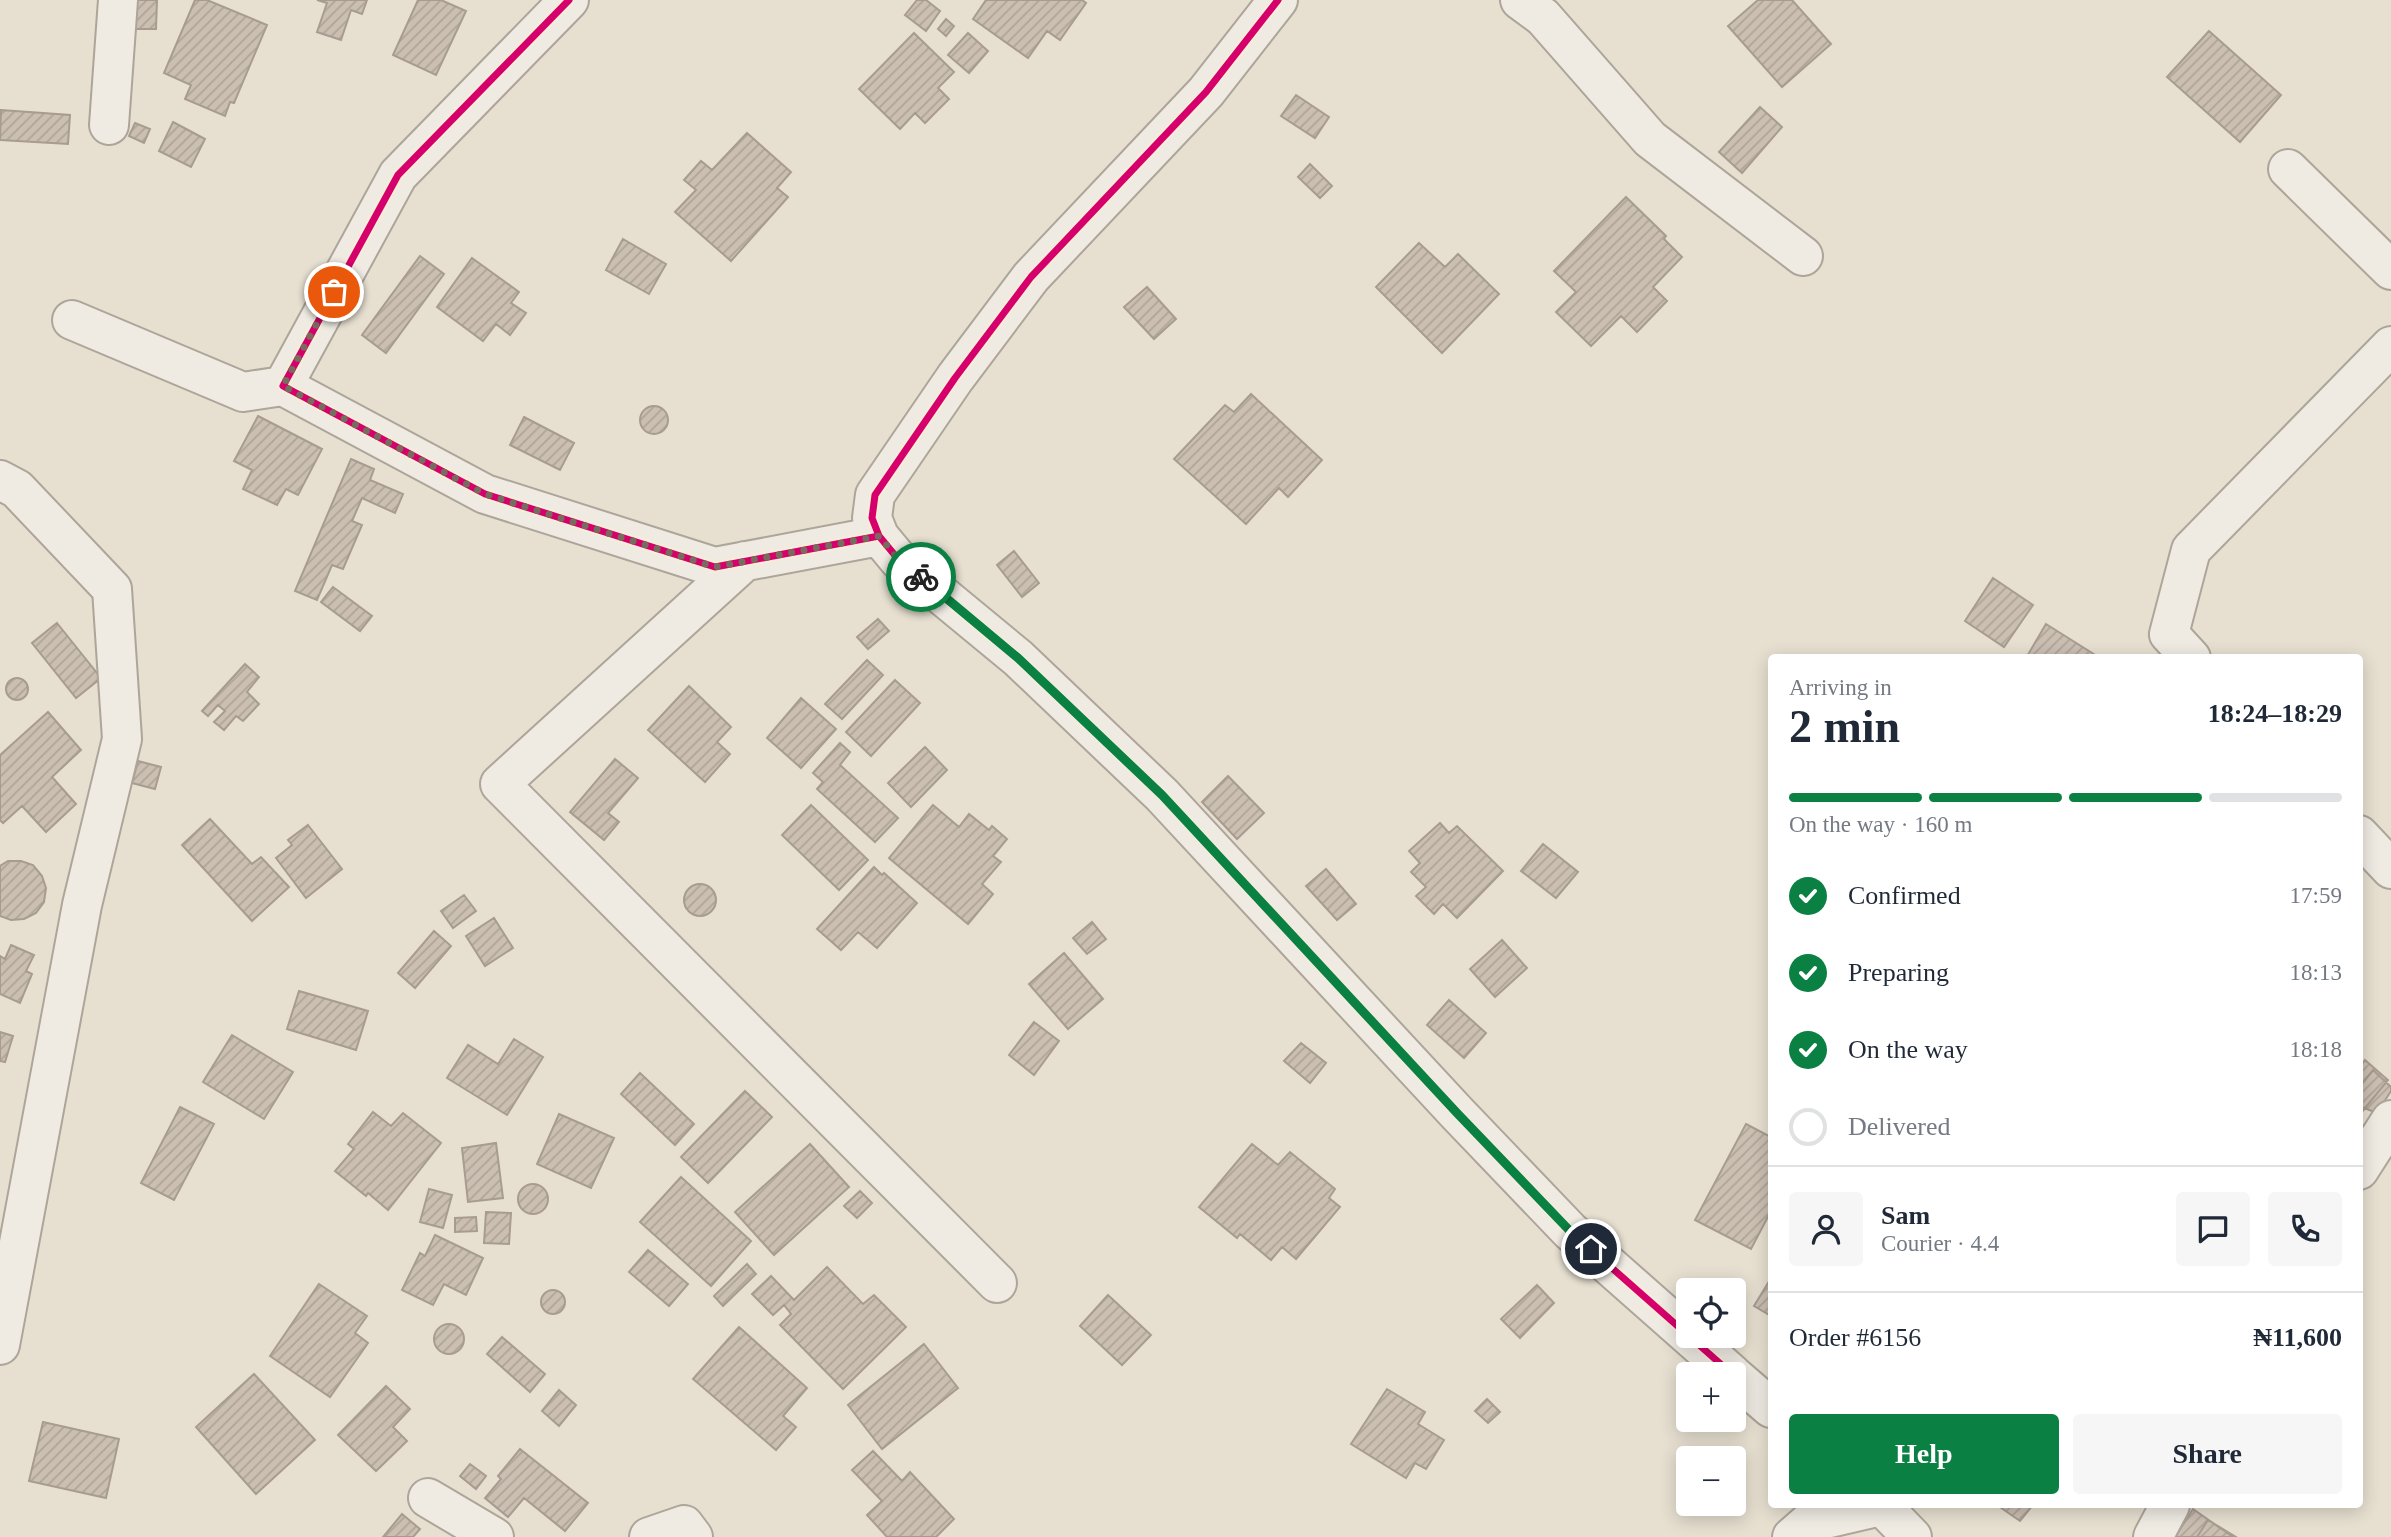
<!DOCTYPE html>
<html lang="en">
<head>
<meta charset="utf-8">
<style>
  body { margin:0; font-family:Georgia,serif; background:#f6f6f7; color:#1f2937; height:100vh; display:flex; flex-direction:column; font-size:26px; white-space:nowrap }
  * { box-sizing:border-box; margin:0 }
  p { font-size:23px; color:#747a83 }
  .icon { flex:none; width:38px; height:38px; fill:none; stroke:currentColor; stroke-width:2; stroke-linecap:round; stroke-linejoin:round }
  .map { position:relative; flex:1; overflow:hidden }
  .details { position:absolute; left:1768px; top:654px; width:595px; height:854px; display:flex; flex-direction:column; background:#fff; border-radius:7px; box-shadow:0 4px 18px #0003 }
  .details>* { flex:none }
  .fabs { position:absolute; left:1676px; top:1278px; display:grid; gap:14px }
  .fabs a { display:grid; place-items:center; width:70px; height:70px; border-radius:7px; background:#fff; box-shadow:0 4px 18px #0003; font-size:35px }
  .pin { position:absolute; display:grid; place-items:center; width:60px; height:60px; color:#fff; margin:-30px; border:4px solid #fff; border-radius:50%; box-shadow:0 2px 7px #0007 }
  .courier { position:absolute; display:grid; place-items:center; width:70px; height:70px; margin:-35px; border:5px solid #0b8043; border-radius:50%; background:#fff; color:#222; box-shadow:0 2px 9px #0007 }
  .summary em { font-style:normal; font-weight:700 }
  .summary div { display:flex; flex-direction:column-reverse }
  .summary { display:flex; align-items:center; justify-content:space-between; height:119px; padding:0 21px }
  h1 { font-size:46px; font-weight:700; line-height:52px }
  .bar { display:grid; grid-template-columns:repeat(4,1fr); gap:10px 7px; align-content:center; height:84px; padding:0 21px }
  .bar i { height:9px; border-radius:5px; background:#e0e1e3 }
  .bar .current { background:#0b8043 }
  .bar p { grid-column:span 4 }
  .line { display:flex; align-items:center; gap:18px; padding:0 21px; border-top:2px solid #e0e1e3 }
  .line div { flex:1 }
  .round { display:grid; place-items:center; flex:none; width:74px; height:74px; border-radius:7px; background:#f6f6f7 }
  ol { padding:0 21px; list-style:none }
  li { display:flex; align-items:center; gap:21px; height:77px }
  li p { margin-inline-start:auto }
  li .icon { padding:7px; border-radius:50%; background:#0b8043; color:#fff; stroke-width:4 }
  li:last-child { color:#747a83 }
  li i { width:38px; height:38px; border:4px solid #e0e1e3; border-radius:50% }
  .button { display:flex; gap:14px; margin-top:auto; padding:14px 21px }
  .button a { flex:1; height:80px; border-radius:7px; background:#0b8043; color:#fff; font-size:28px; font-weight:700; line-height:80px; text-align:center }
  .button a+a { background:#f6f6f7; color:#1f2937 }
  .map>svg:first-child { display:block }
</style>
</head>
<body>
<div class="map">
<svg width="2391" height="1537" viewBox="0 0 2391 1537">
  <defs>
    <pattern id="building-hatch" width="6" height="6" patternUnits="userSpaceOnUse" patternTransform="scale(1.75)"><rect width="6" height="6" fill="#cbbfb2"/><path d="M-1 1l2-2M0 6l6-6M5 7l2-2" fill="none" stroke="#afa499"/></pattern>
  </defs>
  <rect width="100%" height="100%" fill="#e7e0d1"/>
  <path fill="url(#building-hatch)" stroke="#a89c90" stroke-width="2" d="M 135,0 L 157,0 L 156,29 L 134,29 Z
    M 195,0 L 207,0 L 267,25 L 234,103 L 230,102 L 225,116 L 185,99 L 191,85 L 164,73 Z
    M 317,0 L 367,0 L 362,14 L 351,10 L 341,40 L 317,32 L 327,3 Z
    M 418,0 L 441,0 L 466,11 L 436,75 L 393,55 Z
    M 917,0 L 926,0 L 940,11 L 926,31 L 905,15 Z
    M 986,0 L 1082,0 L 1086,3 L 1060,40 L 1047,31 L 1028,58 L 973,19 Z
    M 1758,0 L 1792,0 L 1831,44 L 1782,87 L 1728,26 Z
    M 946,19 L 954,26 L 946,36 L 938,29 Z
    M 2209,31 L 2281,95 L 2240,142 L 2167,77 Z
    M 914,33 L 954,72 L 938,88 L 949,99 L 925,123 L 915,113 L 900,129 L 859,89 Z
    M 968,33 L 988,51 L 969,73 L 948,55 Z
    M 1296,95 L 1329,117 L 1315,138 L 1281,116 Z
    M 1760,107 L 1782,127 L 1742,173 L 1719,152 Z
    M 1,110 L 70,115 L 68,144 L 0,140 Z
    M 173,122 L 205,139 L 191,167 L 159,151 Z
    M 135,123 L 150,129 L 144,143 L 129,136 Z
    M 747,133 L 791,172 L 777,188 L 788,197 L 731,261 L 675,212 L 696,190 L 684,180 L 701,161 L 712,170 Z
    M 1310,164 L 1332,186 L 1320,198 L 1298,177 Z
    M 1626,197 L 1666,236 L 1664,239 L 1682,257 L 1653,287 L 1667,301 L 1637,332 L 1621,316 L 1591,346 L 1556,312 L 1576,292 L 1554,271 Z
    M 623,239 L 666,264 L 649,294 L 606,270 Z
    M 1419,243 L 1445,267 L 1458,254 L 1499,294 L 1442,353 L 1376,287 Z
    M 420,256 L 444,274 L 386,353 L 362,335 Z
    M 472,258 L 519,292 L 511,303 L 526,313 L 510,335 L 496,324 L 483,341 L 437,307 Z
    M 1147,287 L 1176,319 L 1154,339 L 1124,307 Z
    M 1251,394 L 1322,460 L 1288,497 L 1279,488 L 1246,524 L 1174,459 L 1225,405 L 1234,412 Z
    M640 420a14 14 0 1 1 28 0a14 14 0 1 1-28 0Z
    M 258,416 L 322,449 L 298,495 L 286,489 L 277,505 L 243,489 L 252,470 L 234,461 Z
    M 524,417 L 574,443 L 560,470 L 510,445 Z
    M 351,459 L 374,469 L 370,480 L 403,494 L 395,513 L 362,498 L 352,521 L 362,525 L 343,569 L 332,565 L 317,600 L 295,591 Z
    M 1014,551 L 1039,583 L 1022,597 L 997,565 Z
    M 1993,578 L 2033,605 L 2004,647 L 1965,621 Z
    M 333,587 L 372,616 L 360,631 L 321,602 Z
    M 878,619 L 889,631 L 868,649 L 857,637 Z
    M 57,623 L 101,678 L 76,698 L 32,643 Z
    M 2046,624 L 2100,658 L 2026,658 Z
    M 867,660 L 883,675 L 842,719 L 825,704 Z
    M 245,664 L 259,677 L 247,692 L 259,704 L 243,721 L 236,716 L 224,730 L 214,722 L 225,711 L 218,705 L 208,716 L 202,711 Z
    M6 689a11 11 0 1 1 22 0a11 11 0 1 1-22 0Z
    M 895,680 L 920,703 L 871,756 L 846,732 Z
    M 689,686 L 731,727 L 717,742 L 730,754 L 705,782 L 648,730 Z
    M 801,698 L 836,729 L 801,768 L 767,738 Z
    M 48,712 L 81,750 L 52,777 L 76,804 L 46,832 L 22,806 L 3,823 L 0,820 L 0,755 Z
    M 840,743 L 850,752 L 840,765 L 898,818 L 875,842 L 817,789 L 823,782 L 813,773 Z
    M 925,747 L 947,770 L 911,807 L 888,783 Z
    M 615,759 L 638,778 L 608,813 L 619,822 L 604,840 L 570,812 Z
    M 138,761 L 161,767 L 155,789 L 132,783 Z
    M 1228,776 L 1264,813 L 1237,839 L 1202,802 Z
    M 811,805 L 868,860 L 839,890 L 782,835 Z
    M 933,805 L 959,827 L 969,814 L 989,830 L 992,826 L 1007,839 L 993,856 L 1001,862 L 982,884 L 993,894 L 968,924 L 889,858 Z
    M 210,819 L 252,864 L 261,857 L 289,887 L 252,921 L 182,845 Z
    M 1440,823 L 1449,833 L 1457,826 L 1503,871 L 1457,918 L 1443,904 L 1434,914 L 1416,896 L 1426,887 L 1411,872 L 1420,863 L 1409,851 Z
    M 308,825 L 342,869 L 306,898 L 276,858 L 292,845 L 288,840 Z
    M 1543,844 L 1578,872 L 1556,898 L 1521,871 Z
    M 8,861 L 21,861 L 33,865 L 42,876 L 46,888 L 44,902 L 36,913 L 24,919 L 11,920 L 0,916 L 0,866 Z
    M 874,867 L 882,875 L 884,873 L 917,903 L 877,948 L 858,932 L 841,950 L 817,929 Z
    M 1326,869 L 1356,904 L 1337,920 L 1306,886 Z
    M684 900a16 16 0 1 1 32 0a16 16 0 1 1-32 0Z
    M 464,895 L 476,911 L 453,928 L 441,911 Z
    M 494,918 L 513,948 L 485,966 L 466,936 Z
    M 1092,922 L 1106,939 L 1087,954 L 1073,938 Z
    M 434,931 L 451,946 L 415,988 L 398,973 Z
    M 1502,940 L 1527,968 L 1495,997 L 1470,969 Z
    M 11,945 L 34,955 L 26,971 L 32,974 L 20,1003 L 0,994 L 0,956 L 5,959 Z
    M 1064,953 L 1103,999 L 1068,1029 L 1029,984 Z
    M 299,991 L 368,1011 L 356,1050 L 287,1029 Z
    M 1449,1000 L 1486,1033 L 1464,1058 L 1427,1025 Z
    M 1034,1022 L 1059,1041 L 1034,1075 L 1009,1055 Z
    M 0,1032 L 13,1036 L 5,1062 L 0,1061 Z
    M 232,1035 L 293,1072 L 264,1119 L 203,1082 Z
    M 514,1039 L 543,1057 L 507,1115 L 447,1078 L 468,1045 L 498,1064 Z
    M 1301,1043 L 1326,1063 L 1310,1083 L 1284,1061 Z
    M 2365,1060 L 2388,1080 L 2361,1113 L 2359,1111 L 2359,1068 Z
    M 2373,1070 L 2391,1087 L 2391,1091 L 2377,1113 L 2359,1106 L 2359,1088 Z
    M 640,1073 L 694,1124 L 675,1145 L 621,1094 Z
    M 745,1091 L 772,1117 L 708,1183 L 681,1157 Z
    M 180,1107 L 214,1124 L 174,1200 L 141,1183 Z
    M 373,1112 L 391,1126 L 403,1113 L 441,1143 L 388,1210 L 368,1193 L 366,1196 L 335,1171 L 354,1149 L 348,1144 Z
    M 559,1114 L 614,1138 L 591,1188 L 537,1164 Z
    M 1746,1124 L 1771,1137 L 1771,1211 L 1751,1249 L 1695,1220 Z
    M 496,1143 L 503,1198 L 468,1202 L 462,1148 Z
    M 810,1144 L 849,1187 L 774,1255 L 735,1212 Z
    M 1252,1144 L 1278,1165 L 1290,1152 L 1335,1189 L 1329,1198 L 1340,1207 L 1296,1259 L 1282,1247 L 1271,1260 L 1240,1234 L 1237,1238 L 1199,1207 Z
    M 681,1177 L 751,1241 L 711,1286 L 640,1222 Z
    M518 1199a15 15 0 1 1 30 0a15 15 0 1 1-30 0Z
    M 429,1189 L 452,1195 L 443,1228 L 420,1222 Z
    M 860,1191 L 872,1203 L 857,1218 L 844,1206 Z
    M 486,1212 L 511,1213 L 509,1244 L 484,1243 Z
    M 476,1217 L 477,1231 L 455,1232 L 455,1218 Z
    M 435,1235 L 483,1258 L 466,1295 L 444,1284 L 433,1305 L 402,1290 L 420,1253 L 425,1256 Z
    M 648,1250 L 688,1284 L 669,1306 L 629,1272 Z
    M 747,1264 L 756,1274 L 723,1306 L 714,1296 Z
    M 827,1267 L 863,1304 L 874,1295 L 906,1327 L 843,1389 L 780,1325 L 791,1314 L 784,1305 L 773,1315 L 752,1294 L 771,1276 L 794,1300 Z
    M 1771,1278 L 1771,1316 L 1754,1306 Z
    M 319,1284 L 367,1316 L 355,1333 L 368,1343 L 330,1397 L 270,1356 Z
    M 1537,1285 L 1554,1303 L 1520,1338 L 1501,1319 Z
    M541 1302a12 12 0 1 1 24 0a12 12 0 1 1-24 0Z
    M 1108,1295 L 1151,1335 L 1122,1365 L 1080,1326 Z
    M434 1339a15 15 0 1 1 30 0a15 15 0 1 1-30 0Z
    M 739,1327 L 807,1388 L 783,1416 L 796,1427 L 776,1450 L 693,1379 Z
    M 502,1337 L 545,1374 L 530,1392 L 487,1354 Z
    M 924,1344 L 958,1388 L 882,1449 L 848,1405 Z
    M 254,1374 L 315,1440 L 256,1494 L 196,1427 Z
    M 386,1386 L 410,1409 L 393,1427 L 407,1441 L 376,1471 L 338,1435 Z
    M 1387,1389 L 1425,1412 L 1418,1424 L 1444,1440 L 1426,1469 L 1415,1463 L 1406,1478 L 1351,1444 Z
    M 559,1390 L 576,1405 L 559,1426 L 542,1411 Z
    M 1487,1399 L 1500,1412 L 1488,1423 L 1475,1411 Z
    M 43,1422 L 119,1439 L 106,1498 L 29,1481 Z
    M 520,1449 L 588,1503 L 565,1531 L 524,1498 L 508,1517 L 485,1498 L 501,1479 L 498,1476 Z
    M 873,1451 L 902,1481 L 910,1472 L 954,1519 L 936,1537 L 887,1537 L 867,1515 L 882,1501 L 852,1470 Z
    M 470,1464 L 486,1476 L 476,1489 L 460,1476 Z
    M 1997,1505 L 2033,1505 L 2020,1521 Z
    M 2193,1509 L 2233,1537 L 2175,1537 Z
    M 402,1514 L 420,1529 L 413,1537 L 383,1537 Z
    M 2208,1520 L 2236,1537 L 2197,1537 Z"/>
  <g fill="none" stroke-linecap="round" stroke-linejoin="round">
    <defs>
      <path id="minor" d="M 569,0 L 398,175 L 283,386 L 485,494 L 715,567 L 879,536
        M 1278,0 L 1206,92 L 1031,277 L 955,378 L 875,495 L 872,518 L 879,536 L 898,559 L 1018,658 L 1162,795 L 1457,1113 L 1570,1231 L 1732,1374
        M 1520,0 L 1543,17 L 1650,139 L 1803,256
        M 109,125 L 118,0
        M 2288,169 L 2391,270
        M 72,320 L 243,392 L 283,386
        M 0,480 L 17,489 L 112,589 L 122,739 L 82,905 L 0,1345
        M 745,561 L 500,784 L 997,1283
        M 2191,658 L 2169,634 L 2191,550 L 2391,346
        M 2359,835 L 2391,869
        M 2359,1170 L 2391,1120
        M 1734,1376 L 1771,1408
        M 428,1498 L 494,1537
        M 1881,1505 L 1912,1537
        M 649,1537 L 684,1525 L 693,1537
        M 1792,1537 L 1808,1523 L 1881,1506
        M 2153,1537 L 2170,1505"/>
    </defs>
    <use href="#minor" stroke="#ada599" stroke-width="42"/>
    <use href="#minor" stroke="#efebe3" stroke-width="38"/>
    <defs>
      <path id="cycleway" d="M 569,0 L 398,175 L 283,386 L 485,494 L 715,567 L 879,536
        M 1278,0 L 1206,92 L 1031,277 L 955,378 L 875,495 L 872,518 L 879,536 L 898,559 L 1018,658 L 1162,795 L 1457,1113 L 1570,1231 L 1732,1374"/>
    </defs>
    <use href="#cycleway" stroke="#f7eed8" stroke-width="11"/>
    <use href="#cycleway" stroke="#d6006c" stroke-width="7"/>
  </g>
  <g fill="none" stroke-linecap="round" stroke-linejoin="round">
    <path stroke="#786c5e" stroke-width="7" stroke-dasharray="0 12.6" d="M 334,292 L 283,386 L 485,494 L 715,567 L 879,536 L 898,559 L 921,577"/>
    <path stroke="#0b8043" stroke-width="9" d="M 921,577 L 1018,658 L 1162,795 L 1457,1113 L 1570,1231 L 1591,1249"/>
  </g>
</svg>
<div class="fabs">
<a><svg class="icon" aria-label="locate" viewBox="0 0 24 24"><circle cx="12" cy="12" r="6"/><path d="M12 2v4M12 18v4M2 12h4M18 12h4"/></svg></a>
<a>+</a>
<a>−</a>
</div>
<div class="pin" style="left:334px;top:292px;background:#ea580c"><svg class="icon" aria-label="bag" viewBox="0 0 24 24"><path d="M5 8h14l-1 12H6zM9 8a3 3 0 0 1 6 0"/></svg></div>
<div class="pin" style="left:1591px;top:1249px;background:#1f2937"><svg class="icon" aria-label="home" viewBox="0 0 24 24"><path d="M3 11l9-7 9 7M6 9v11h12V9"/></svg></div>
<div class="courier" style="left:921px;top:577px"><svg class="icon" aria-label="bike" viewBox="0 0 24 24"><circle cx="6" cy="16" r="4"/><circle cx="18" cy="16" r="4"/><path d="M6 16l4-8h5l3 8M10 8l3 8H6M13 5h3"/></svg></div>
<section class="details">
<div class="summary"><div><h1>2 min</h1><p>Arriving in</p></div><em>18:24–18:29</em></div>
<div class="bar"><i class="current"></i><i class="current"></i><i class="current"></i><i></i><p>On the way · 160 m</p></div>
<ol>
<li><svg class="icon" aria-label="check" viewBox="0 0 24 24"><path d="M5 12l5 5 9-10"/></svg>Confirmed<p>17:59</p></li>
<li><svg class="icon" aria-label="check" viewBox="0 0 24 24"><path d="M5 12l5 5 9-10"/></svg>Preparing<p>18:13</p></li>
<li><svg class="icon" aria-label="check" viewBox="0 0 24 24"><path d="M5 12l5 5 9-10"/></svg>On the way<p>18:18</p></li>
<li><i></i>Delivered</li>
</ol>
<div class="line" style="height:126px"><a class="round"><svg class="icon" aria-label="person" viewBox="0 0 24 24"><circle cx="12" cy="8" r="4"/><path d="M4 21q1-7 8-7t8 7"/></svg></a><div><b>Sam</b><p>Courier · 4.4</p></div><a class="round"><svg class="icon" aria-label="chat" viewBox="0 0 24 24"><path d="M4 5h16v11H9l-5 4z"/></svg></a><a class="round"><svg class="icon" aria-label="phone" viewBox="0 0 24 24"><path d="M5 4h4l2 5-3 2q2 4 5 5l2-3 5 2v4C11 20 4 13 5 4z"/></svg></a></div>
<div class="line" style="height:91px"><div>Order #6156</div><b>₦11,600</b></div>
<div class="button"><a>Help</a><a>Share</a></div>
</section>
</div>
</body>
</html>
